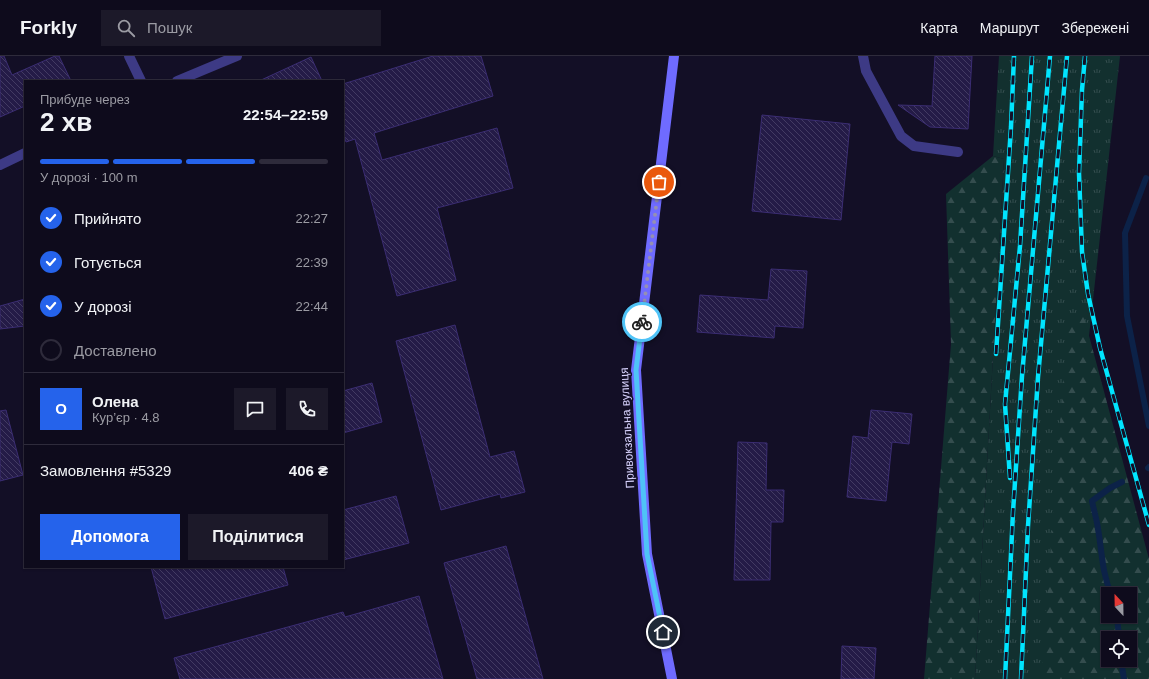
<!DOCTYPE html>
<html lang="uk">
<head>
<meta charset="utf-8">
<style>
  body { margin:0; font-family:Helvetica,sans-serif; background:#1c1929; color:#f1f3f6; height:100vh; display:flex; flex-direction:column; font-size:15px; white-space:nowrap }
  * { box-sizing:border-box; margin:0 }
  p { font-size:13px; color:#9b9ba3 }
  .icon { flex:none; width:22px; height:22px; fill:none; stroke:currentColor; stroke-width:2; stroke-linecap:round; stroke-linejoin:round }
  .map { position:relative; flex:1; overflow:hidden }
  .sheet { position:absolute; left:24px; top:24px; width:320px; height:488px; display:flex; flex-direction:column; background:#0e0b1c; border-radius:0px; box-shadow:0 1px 3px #0004,0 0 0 1px #2e2b3b }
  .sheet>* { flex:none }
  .needle { width:26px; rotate:338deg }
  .fabs { position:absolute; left:1101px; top:531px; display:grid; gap:8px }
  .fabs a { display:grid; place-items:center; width:36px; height:36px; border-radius:0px; background:#0e0b1c; box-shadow:0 1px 3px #0004,0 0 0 1px #2e2b3b; font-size:20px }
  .pin { position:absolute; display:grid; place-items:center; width:34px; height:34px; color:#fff; margin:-17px; border:2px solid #fff; border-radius:50%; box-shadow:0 1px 4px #0007 }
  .courier { position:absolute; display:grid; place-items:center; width:40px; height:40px; margin:-20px; border:3px solid #4fc3f7; border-radius:50%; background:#fff; color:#222; box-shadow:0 1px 5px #0007 }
  .head em { font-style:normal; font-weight:600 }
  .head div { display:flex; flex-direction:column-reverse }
  .head { display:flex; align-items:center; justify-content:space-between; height:68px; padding:0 16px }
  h1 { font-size:26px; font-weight:600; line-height:30px }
  .bar { display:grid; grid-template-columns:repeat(4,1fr); gap:6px 4px; align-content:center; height:48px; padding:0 16px }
  .bar i { height:5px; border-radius:3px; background:#2e2b3b }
  .bar .on { background:#2563eb }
  .bar p { grid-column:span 4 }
  .line { display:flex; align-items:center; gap:10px; padding:0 16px; border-top:1px solid #2e2b3b }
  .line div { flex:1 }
  .round { display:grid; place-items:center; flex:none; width:42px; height:42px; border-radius:0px; background:#1c1929 }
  ol { padding:0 16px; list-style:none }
  li { display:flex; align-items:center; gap:12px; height:44px }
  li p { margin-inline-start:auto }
  li .icon { padding:4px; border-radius:50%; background:#2563eb; color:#fff; stroke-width:4 }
  li:last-child { color:#9b9ba3 }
  li i { width:22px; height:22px; border:2px solid #2e2b3b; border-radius:50% }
  .cta { display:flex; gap:8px; margin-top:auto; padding:8px 16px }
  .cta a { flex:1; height:46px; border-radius:0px; background:#2563eb; color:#fff; font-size:16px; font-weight:600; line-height:46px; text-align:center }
  .cta a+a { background:#1c1929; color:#f1f3f6 }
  header { display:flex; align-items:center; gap:24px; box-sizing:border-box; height:56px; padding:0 20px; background:#0e0b1c; border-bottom:1px solid #2e2b3b }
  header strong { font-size:19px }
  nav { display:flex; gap:22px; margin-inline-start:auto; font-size:14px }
  .search { width:280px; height:36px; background:#1c1929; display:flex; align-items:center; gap:10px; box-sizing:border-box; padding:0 14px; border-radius:0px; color:#9b9ba3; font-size:15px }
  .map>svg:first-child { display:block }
</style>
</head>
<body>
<header>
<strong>Forkly</strong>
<div class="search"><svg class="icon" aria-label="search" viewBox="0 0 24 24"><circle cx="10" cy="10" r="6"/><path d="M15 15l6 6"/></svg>Пошук</div>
<nav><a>Карта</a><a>Маршрут</a><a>Збережені</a></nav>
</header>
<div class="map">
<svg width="1149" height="623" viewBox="0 0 1149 623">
  <defs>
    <pattern id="grass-tufts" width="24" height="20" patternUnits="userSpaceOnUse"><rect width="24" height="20" fill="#12302f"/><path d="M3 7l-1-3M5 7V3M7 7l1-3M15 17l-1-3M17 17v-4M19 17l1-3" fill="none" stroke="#344d4e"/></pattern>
    <pattern id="forest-firs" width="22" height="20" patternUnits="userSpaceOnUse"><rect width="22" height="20" fill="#12302f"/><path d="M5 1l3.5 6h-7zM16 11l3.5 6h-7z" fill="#344d4e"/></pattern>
    <pattern id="building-back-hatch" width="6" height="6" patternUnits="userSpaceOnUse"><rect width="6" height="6" fill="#241b47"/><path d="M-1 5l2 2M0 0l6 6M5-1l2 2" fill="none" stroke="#433b63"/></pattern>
  </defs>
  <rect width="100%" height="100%" fill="#130f26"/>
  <path fill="url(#grass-tufts)" d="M 999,0 L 1120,0 L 1051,623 L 975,623 L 1004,103 L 993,100 Z"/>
  <path fill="url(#forest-firs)" fill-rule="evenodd" d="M 993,100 L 1004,103 L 975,623 L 924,623 L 951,288 L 946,138 Z
    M 1068,261 L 1084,261 L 1149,503 L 1149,623 L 1041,623 ZM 1108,538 L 1130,538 L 1130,560 L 1108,560 ZM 1108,582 L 1130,582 L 1130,604 L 1108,604 Z"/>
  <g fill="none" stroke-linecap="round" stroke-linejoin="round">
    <path stroke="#0c2248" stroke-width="6" d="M 1146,122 L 1125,177 L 1127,260 L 1149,370
      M 1148,412 L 1149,411
      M 1111,538 C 1102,517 1102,495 1098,473 C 1097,464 1094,455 1092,445 L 1110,432 L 1122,426
      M 1117,560 L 1119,582
      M 1121,604 L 1124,623"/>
  </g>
  <path fill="url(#building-back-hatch)" stroke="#3b2d73" d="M 0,0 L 4,0 L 12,19 L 55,0 L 59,0 L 71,25 L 25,25 L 25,50 L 0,61 Z
    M 433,0 L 481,0 L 493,40 L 374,77 L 382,104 L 497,72 L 513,132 L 437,152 L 456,224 L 397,240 L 355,83 L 346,86 L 343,76 L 343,28 Z
    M 935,0 L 972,0 L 968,73 L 930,71 L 898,49 L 932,50 Z
    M 311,1 L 322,25 L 259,25 Z
    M 762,59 L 850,68 L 841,164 L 752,155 Z
    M 771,213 L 807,215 L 803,272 L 775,270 L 774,282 L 697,276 L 700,239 L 768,244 Z
    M 25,243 L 25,270 L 0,273 L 0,250 Z
    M 455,269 L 490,401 L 514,395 L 525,436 L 501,442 L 500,438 L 441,454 L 396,285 Z
    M 372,327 L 382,366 L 343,377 L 343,335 Z
    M 6,354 L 23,419 L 0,425 L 0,355 Z
    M 871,354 L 912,358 L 909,388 L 892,386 L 886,445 L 847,441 L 853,380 L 868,382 Z
    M 738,386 L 767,387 L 766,434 L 784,434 L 783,466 L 771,466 L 770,524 L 734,524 Z
    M 396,440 L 409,487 L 343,504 L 343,454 Z
    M 506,490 L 543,623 L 477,623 L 444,507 Z
    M 151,511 L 283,511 L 288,529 L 165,563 Z
    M 419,540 L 443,623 L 180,623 L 174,602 L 343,556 L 345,561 Z
    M 842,590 L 876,592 L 874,623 L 841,623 Z"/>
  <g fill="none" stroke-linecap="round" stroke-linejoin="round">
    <path stroke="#3d3a85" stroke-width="10" d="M 863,0 L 866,15 L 901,80 L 914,90 L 958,96"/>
    <path stroke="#3d3a85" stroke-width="10" d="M 129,0 L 141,25
      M 177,25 L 237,0
      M 0,109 L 25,97"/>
    <path stroke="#6f6bff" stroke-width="10" d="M 672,623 L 647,498 L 636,314 L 674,0"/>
    <defs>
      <path id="rail" d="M 1085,0 L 1082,34 L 1079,117 L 1082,196 L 1088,238 L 1100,292 L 1149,469
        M 996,298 L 1011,71 L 1014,0
        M 1010,422 L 1005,348 L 1020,190 L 1032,0
        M 1005,623 L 1013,456 L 1022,320 L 1050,0
        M 1021,623 L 1028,470 L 1038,321 L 1067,0"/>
    </defs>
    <use href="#rail" stroke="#00e5ff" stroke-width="4.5"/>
    <use href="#rail" stroke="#130f26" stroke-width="3" stroke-dasharray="9" stroke-linecap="butt"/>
  </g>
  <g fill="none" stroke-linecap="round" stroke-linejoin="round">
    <path stroke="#948fb3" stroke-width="4" stroke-dasharray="0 7.2" d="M 642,266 L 659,126"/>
    <path stroke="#4fc3f7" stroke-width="5" d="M 642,266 L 636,314 L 647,498 L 663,576"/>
  </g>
  <g text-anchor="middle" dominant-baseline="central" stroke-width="3" stroke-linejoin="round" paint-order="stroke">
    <g font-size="12" fill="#d9d4ff" stroke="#130f26">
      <text transform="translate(627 372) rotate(-93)">Привокзальна вулиця</text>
    </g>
  </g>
</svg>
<div class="fabs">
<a><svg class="needle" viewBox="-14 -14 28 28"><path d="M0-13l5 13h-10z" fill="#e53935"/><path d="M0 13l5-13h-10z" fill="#9b9ba3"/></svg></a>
<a><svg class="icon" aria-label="locate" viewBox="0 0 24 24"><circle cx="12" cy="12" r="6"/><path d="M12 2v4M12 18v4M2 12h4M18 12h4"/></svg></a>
</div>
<div class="pin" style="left:659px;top:126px;background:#ea580c"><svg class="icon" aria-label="bag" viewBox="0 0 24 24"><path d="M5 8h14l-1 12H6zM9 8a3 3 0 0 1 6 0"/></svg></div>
<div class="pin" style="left:663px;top:576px;background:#1f2937"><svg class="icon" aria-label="home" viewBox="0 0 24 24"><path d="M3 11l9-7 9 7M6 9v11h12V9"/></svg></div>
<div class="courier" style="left:642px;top:266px"><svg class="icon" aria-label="bike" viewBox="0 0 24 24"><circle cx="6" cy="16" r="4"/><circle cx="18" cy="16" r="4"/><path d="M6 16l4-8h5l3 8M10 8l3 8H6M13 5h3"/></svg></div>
<section class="sheet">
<div class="head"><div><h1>2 хв</h1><p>Прибуде через</p></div><em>22:54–22:59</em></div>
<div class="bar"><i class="on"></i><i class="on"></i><i class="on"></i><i></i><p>У дорозі · 100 m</p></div>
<ol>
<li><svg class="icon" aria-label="check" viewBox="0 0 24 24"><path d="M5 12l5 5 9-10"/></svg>Прийнято<p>22:27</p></li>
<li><svg class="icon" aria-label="check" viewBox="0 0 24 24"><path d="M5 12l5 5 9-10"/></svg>Готується<p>22:39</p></li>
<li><svg class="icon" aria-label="check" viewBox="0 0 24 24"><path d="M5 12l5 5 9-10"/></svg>У дорозі<p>22:44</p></li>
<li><i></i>Доставлено</li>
</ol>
<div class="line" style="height:72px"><b class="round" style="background:#2563eb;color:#fff">О</b><div><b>Олена</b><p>Кур’єр · 4.8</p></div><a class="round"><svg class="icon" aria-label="chat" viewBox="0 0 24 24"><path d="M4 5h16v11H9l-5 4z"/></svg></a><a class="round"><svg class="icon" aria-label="phone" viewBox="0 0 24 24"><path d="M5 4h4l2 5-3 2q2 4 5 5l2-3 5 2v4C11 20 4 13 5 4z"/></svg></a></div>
<div class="line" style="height:52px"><div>Замовлення #5329</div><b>406 ₴</b></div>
<div class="cta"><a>Допомога</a><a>Поділитися</a></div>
</section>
</div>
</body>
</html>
